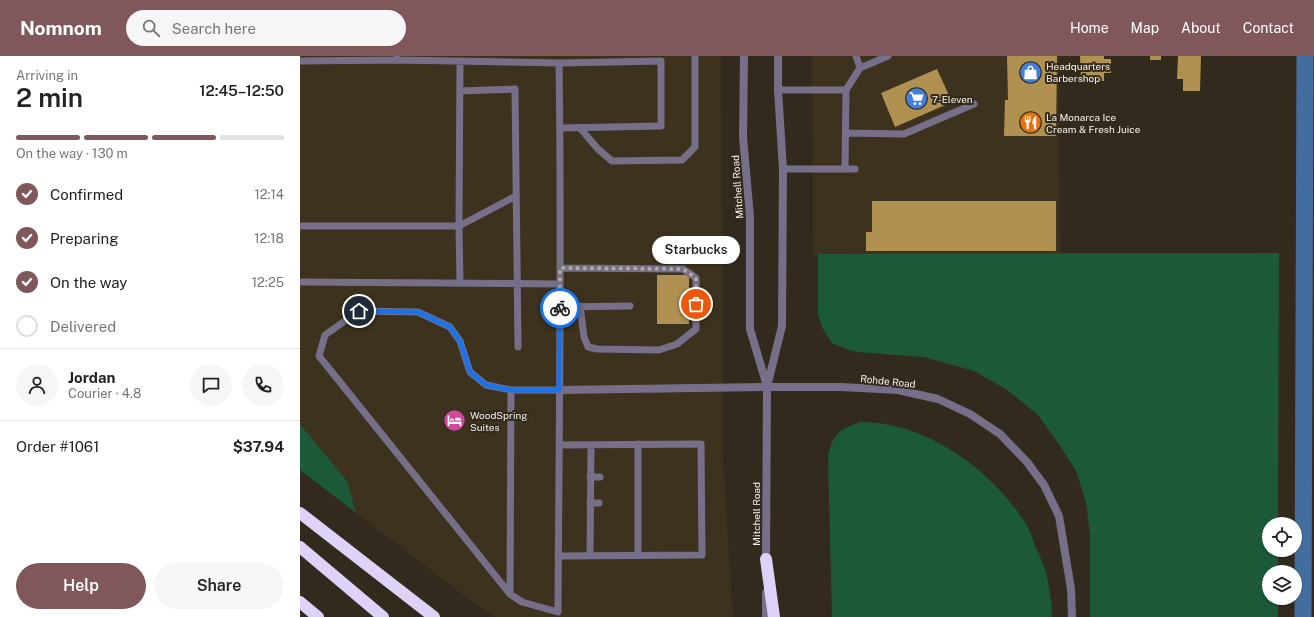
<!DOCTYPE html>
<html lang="en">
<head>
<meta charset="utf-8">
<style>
  body { margin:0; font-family:"Public Sans",sans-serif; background:#f6f6f6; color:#222; height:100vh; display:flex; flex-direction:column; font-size:15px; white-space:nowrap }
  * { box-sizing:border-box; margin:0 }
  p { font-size:13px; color:#767676 }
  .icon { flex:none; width:22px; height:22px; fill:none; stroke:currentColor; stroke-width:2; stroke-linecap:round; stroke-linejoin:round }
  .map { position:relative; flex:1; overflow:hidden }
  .drawer { display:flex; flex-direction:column; background:#fff; width:300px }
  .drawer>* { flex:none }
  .fabs { position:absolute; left:962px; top:461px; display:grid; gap:8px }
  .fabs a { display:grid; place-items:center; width:40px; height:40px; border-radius:50%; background:#fff; box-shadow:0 1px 3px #0004; font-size:20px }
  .pin { position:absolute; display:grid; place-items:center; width:34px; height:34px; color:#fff; margin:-17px; border:2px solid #fff; border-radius:50%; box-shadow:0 1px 4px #0007 }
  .courier { position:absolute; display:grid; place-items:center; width:40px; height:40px; margin:-20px; border:3px solid #1a73e8; border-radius:50%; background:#fff; color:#222; box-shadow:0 1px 5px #0007 }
  .bubble { position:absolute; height:28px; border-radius:14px; background:#fff; box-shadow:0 1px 3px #0004; font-size:13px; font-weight:600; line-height:28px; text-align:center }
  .overview em { font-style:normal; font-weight:600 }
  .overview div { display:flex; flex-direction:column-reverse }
  .overview { display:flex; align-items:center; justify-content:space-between; height:68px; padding:0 16px }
  h1 { font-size:26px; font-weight:600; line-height:30px }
  .bar { display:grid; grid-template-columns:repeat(4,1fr); gap:6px 4px; align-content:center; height:48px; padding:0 16px }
  .bar i { height:5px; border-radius:3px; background:#e0e0e0 }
  .bar .current { background:#80585b }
  .bar p { grid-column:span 4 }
  .line { display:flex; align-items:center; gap:10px; padding:0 16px; border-top:1px solid #e0e0e0 }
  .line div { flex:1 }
  .round { display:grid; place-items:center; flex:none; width:42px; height:42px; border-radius:21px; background:#f6f6f6 }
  ol { padding:0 16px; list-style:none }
  li { display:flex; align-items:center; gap:12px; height:44px }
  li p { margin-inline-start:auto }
  li .icon { padding:4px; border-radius:50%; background:#80585b; color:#fff; stroke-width:4 }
  li:last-child { color:#767676 }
  li i { width:22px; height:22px; border:2px solid #e0e0e0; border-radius:50% }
  .primary-button { display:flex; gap:8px; margin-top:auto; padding:8px 16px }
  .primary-button a { flex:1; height:46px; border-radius:24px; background:#80585b; color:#fff; font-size:16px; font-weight:600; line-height:46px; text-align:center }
  .primary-button a+a { background:#f6f6f6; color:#222 }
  header { display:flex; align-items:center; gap:24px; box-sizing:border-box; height:56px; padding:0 20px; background:#80585b; color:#fff }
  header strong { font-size:19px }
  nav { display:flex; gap:22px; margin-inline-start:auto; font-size:14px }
  .search { width:280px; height:36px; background:#f6f6f6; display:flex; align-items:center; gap:10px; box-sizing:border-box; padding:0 14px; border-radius:22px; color:#767676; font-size:15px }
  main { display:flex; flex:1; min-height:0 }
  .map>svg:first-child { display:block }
</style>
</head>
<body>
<header>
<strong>Nomnom</strong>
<div class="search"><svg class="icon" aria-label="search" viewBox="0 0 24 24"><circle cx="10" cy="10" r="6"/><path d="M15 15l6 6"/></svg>Search here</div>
<nav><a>Home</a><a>Map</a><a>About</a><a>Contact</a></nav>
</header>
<main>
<section class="drawer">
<div class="overview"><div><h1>2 min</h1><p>Arriving in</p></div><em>12:45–12:50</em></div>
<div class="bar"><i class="current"></i><i class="current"></i><i class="current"></i><i></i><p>On the way · 130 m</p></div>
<ol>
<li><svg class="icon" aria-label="check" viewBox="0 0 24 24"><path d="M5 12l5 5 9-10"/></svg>Confirmed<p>12:14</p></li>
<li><svg class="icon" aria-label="check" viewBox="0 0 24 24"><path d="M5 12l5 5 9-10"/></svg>Preparing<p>12:18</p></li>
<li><svg class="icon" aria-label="check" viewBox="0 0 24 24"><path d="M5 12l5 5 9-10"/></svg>On the way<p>12:25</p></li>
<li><i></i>Delivered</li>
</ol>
<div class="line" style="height:72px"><a class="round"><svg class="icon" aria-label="person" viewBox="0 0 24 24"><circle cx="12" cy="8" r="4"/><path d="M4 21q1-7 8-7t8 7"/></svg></a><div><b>Jordan</b><p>Courier · 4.8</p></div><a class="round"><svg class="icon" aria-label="chat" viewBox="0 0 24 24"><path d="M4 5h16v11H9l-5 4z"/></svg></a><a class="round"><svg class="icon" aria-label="phone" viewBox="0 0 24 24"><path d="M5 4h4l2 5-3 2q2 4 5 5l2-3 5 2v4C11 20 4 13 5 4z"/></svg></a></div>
<div class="line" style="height:52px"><div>Order #1061</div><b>$37.94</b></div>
<div class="primary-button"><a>Help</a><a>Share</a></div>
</section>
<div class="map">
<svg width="1014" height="561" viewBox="0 0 1014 561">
  <rect width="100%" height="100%" fill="#322a1c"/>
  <path fill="#3d321d" d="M 0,0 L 421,0 L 423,400 L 433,561 L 196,561 L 170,544 L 56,457 L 47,425 L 0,368 Z
    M 512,0 L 759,0 L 760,198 L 513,198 Z"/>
  <path fill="#1c5938" d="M 979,197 L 978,468 L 969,468 L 969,494 L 978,494 L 978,516 L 969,516 L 969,542 L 978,542 L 978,561 L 790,561 L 790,478 L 786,446 L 776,415 L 760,390 L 738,359 L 707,334 L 674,315 L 624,301 L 557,296 L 546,293 L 532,287 L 523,273 L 518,259 L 518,198 Z
    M 561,366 C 627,366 692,414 726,468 C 730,474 732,481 734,487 C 738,497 743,506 746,516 C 749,530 752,546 752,561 L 532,561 L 528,400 C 533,377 540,373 561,366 Z
    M 0,368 L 47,425 L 56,457 L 0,414 Z"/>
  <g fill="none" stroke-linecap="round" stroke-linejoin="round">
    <path stroke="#426d9e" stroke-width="17" d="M 1003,561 L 1005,0"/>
  </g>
  <path fill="#b19152" d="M 707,0 L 757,0 L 756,80 L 704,80 L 705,44 L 708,44 Z
    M 780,0 L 804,0 L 804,3 L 811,3 L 811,17 L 804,17 L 804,25 L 781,26 Z
    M 850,0 L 861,0 L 861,4 L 850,4 Z
    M 878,0 L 901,0 L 900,35 L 883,35 L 883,23 L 877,23 Z
    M 637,13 L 652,46 L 595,71 L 581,37 Z
    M 572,145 L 756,145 L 756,195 L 566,195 L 566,176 L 572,176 Z
    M 357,219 L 389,219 L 389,268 L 357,268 Z"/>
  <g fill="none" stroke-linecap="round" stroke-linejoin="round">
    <path stroke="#776f89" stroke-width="7" d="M 97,0 L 97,4 L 259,7 C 262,190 259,373 258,556 L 222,546 L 210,538 L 19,300 L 25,279 L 59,255 L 118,256 L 150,271 L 160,285 L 170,316 L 186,329 L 211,334 L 259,334
      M 556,0 L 560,12
      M 0,5 L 97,4
      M 160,5 L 159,170 L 160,227
      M 259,7 L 361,5 L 361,70 L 260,72
      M 478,34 L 546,34 L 560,12 L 588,0
      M 160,35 L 215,33 L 218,291
      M 280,72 L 298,93 L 312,105 L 382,104 L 395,91 L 395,0
      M 546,77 L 604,78 L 674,48
      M 483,113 L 555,113
      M 545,113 L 546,34
      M 0,170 L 159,170 L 216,140
      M 260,212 L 383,213 L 396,222 L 396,273 L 377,288 L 359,294 L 297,293 L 288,291 L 284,281 L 280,250
      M 0,226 L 260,228
      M 260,251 L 330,250
      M 290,421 L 300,421
      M 290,447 L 299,447
      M 290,499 L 291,389
      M 338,499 L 338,388
      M 258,500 L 402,499 L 401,388 L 259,389
      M 210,538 L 211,334"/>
    <path stroke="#776f89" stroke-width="8" d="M 259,334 L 467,331"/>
    <path stroke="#776f89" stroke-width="8" d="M 444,0 L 443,81 L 450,161 L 450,273 L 467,330
      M 467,331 L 541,331 L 598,334 L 638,343 L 670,358 L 700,378 L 727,406 L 744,429 L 759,460 L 771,533 L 772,561
      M 466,507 L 467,331 L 482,270 L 483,113 L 478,34 L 478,0
      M 466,561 L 466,537"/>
    <path stroke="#dfd2f9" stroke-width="12" d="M 0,457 L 134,561
      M 0,491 L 83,561
      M 466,503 L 474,561
      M 0,546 L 18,561"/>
  </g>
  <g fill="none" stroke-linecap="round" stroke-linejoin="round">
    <path stroke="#b2aca1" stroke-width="4" stroke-dasharray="0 7.2" d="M 260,252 L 260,212 L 383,213 L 396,222 L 396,248"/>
    <path stroke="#1a73e8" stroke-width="5" d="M 59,255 L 118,256 L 150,271 L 160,285 L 170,316 L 186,329 L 211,334 L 259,334 L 260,252"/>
  </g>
  <defs>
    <symbol id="shop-disc" viewBox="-11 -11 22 22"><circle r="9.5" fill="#3f7fe0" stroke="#322a1c"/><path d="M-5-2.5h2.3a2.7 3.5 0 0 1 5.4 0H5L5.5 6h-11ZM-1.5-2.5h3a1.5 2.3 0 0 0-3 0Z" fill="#fff"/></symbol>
    <symbol id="supermarket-disc" viewBox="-11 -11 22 22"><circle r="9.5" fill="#3f7fe0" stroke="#322a1c"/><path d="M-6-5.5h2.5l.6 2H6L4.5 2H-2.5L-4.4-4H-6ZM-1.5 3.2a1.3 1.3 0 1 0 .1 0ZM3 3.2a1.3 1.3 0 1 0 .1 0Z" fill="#fff"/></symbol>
    <symbol id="restaurant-disc" viewBox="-11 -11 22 22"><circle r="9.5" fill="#e8710a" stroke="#322a1c"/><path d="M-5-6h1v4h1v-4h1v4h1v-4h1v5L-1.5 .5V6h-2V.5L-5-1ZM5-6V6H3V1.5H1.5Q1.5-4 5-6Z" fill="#fff"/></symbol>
    <symbol id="hotel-disc" viewBox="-11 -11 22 22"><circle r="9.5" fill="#d1479c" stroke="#322a1c"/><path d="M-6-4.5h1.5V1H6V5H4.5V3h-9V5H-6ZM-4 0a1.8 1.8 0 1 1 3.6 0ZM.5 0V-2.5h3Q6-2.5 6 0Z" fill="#fff"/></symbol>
  </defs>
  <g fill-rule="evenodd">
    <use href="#shop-disc" x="718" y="4" width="25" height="25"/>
    <use href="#supermarket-disc" x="604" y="30" width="25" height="25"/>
    <use href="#restaurant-disc" x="718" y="54" width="25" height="25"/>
    <use href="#hotel-disc" x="142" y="352" width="25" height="25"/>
  </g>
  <g text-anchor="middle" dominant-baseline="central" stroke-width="4" stroke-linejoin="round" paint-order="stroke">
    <g font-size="10" fill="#f7f2e9" stroke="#322a1c" text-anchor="start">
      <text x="746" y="10">Headquarters<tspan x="746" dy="12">Barbershop</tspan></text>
      <text x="632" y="43">7-Eleven</text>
      <text x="746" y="61">La Monarca Ice<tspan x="746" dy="12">Cream &amp; Fresh Juice</tspan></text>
      <text x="170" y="359">WoodSpring<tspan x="170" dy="12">Suites</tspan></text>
    </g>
    <g font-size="10" fill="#f7f2e9" stroke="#322a1c">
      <text transform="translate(437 131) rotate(-94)">Mitchell Road</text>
      <text transform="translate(588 325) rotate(6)">Rohde Road</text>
      <text transform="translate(456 458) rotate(-90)">Mitchell Road</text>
    </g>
  </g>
</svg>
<div class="fabs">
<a><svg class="icon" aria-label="locate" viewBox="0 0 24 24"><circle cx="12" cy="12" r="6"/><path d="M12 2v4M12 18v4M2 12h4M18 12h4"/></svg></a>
<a><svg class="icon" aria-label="layers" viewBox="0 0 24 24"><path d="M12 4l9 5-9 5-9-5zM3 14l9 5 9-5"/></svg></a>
</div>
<div class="pin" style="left:396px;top:248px;background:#ea580c"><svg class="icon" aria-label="bag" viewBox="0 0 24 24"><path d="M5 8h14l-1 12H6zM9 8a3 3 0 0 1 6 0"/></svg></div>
<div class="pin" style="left:59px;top:255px;background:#1f2937"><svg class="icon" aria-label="home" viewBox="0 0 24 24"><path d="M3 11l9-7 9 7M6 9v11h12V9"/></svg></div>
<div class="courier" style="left:260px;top:252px"><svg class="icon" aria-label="bike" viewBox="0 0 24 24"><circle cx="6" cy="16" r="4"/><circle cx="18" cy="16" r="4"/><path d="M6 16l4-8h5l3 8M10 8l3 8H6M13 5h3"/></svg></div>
<div class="bubble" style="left:352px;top:180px;width:88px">Starbucks</div>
</div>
</main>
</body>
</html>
